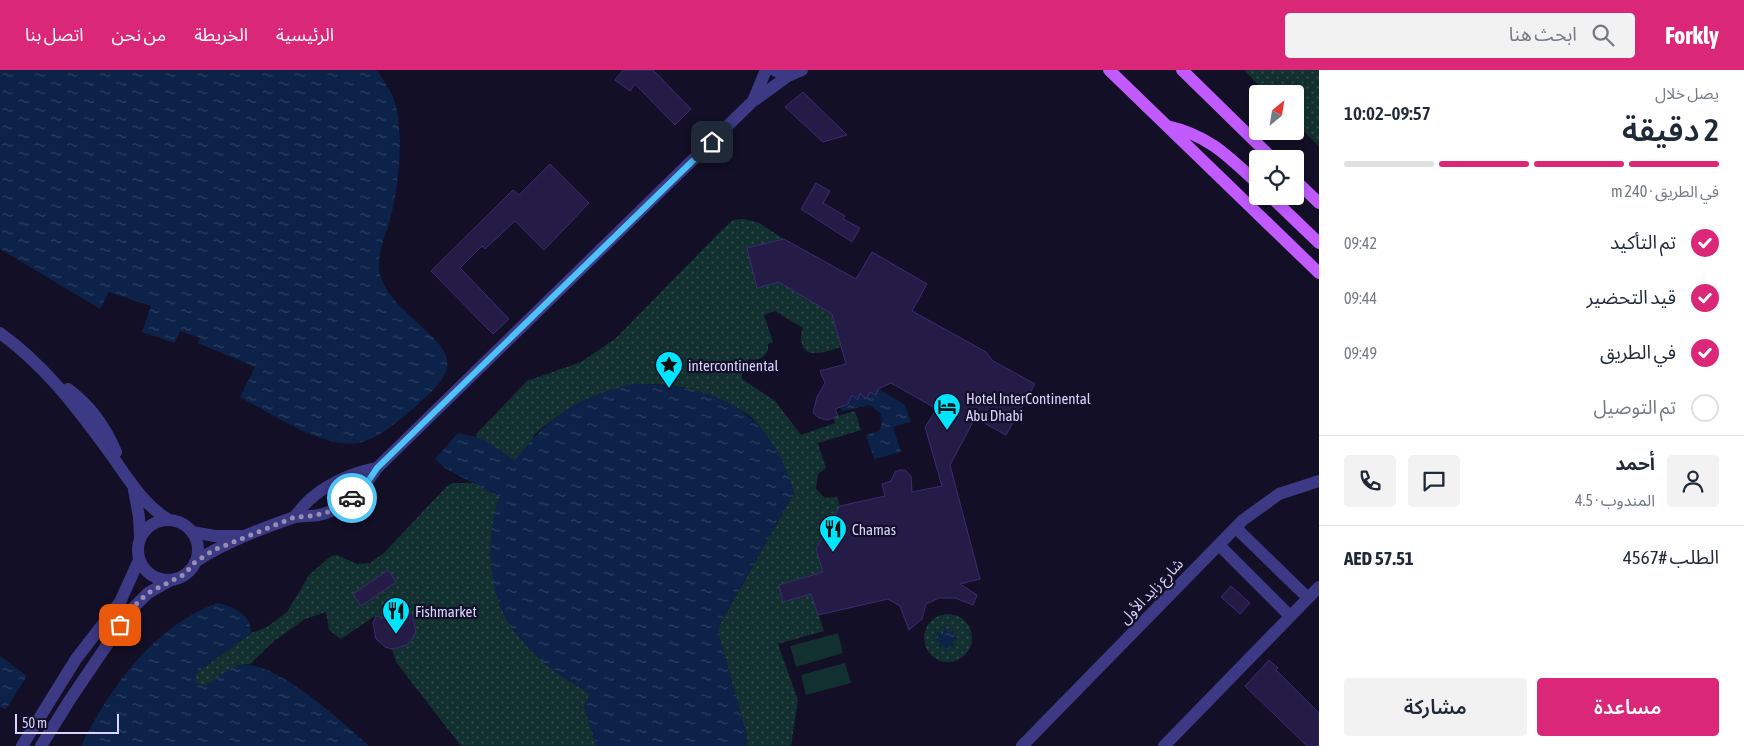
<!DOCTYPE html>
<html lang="ar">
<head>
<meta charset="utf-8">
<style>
  body { margin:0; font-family:"Asap Condensed","Noto Sans Arabic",sans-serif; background:#f2f2f3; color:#1f2937; direction:rtl; height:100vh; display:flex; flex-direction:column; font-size:19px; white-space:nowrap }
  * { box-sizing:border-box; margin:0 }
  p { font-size:16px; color:#747a83 }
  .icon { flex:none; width:28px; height:28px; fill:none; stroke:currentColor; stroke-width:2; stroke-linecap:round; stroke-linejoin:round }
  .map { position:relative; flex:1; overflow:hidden; direction:ltr }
  .panel { display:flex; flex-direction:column; background:#fff; width:425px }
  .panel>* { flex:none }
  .needle { width:32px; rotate:30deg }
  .fabs { position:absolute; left:1249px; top:15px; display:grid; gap:10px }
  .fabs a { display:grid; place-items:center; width:55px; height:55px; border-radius:5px; background:#fff; box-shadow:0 2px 12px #0003; font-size:25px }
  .scale { position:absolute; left:15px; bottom:12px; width:104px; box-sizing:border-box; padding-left:5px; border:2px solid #d9d4ff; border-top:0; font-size:14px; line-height:18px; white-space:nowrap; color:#d9d4ff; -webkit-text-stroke:4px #130f26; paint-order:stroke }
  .pin { position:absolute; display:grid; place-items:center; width:42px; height:42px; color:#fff; margin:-21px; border-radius:10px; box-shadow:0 2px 8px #0006 }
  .courier { position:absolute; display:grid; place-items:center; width:50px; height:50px; margin:-25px; border:4px solid #4fc3f7; border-radius:50%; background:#fff; color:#222; box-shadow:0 1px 6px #0007 }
  .head em { font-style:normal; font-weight:600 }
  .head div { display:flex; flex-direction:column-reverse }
  .head { display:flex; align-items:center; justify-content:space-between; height:85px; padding:0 25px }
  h1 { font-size:32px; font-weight:600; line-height:38px }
  .bar { display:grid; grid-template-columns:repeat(4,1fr); gap:8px 5px; align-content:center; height:60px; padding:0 25px }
  .bar i { height:6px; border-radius:4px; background:#e0e1e3 }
  .bar .selected { background:#db2777 }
  .bar p { grid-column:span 4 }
  .line { display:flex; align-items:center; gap:12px; padding:0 25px; border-top:1px solid #e0e1e3 }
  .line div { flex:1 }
  .round { display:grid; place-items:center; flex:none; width:52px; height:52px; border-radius:5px; background:#f2f2f3 }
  ol { padding:0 25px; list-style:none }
  li { display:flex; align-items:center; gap:15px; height:55px }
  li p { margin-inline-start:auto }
  li .icon { padding:5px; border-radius:50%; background:#db2777; color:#fff; stroke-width:4 }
  li:last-child { color:#747a83 }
  li i { width:28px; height:28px; border:2px solid #e0e1e3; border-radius:50% }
  .primary-button { display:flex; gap:10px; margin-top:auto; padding:10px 25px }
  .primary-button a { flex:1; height:58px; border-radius:5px; background:#db2777; color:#fff; font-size:20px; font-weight:600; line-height:58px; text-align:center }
  .primary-button a+a { background:#f2f2f3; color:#1f2937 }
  header { display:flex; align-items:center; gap:30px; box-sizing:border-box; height:70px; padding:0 25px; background:#db2777; color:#fff }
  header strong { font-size:24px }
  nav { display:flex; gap:28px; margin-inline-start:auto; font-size:18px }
  .search { width:350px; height:45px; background:#f2f2f3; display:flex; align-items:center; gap:12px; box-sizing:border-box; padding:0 18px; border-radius:5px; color:#747a83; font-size:19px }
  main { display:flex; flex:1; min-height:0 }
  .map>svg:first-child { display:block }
</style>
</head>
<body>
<header>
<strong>Forkly</strong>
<div class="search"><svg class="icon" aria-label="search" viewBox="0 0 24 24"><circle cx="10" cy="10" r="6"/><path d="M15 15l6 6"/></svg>ابحث هنا</div>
<nav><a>الرئيسية</a><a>الخريطة</a><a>من نحن</a><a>اتصل بنا</a></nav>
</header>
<main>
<section class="panel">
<div class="head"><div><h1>2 دقيقة</h1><p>يصل خلال</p></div><em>09:57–10:02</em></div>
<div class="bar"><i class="selected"></i><i class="selected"></i><i class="selected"></i><i></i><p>في الطريق · 240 m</p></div>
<ol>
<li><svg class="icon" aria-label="check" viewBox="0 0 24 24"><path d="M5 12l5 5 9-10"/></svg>تم التأكيد<p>09:42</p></li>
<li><svg class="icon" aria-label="check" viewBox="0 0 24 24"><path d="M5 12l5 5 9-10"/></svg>قيد التحضير<p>09:44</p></li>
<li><svg class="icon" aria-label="check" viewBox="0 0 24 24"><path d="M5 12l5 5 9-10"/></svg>في الطريق<p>09:49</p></li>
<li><i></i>تم التوصيل</li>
</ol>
<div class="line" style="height:90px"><a class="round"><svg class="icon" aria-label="person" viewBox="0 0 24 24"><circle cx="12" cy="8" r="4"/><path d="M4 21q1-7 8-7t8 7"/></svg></a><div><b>أحمد</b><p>المندوب · 4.5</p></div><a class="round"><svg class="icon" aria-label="chat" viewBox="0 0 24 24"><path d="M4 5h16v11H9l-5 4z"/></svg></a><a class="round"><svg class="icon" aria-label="phone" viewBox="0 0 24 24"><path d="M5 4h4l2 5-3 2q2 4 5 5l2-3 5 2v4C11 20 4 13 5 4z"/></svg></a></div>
<div class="line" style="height:65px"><div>الطلب #4567</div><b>AED 57.51</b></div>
<div class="primary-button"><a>مساعدة</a><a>مشاركة</a></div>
</section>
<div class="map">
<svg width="1319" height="676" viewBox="0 0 1319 676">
  <defs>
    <pattern id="park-dots" width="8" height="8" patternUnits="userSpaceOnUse" patternTransform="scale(1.25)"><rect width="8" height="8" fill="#12302f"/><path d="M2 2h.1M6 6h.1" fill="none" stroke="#344d4e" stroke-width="1.8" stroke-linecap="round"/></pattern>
    <pattern id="water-ripples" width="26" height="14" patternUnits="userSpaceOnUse" patternTransform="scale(1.25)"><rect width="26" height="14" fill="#0c2248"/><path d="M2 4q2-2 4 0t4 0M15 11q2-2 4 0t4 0" fill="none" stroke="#2f4163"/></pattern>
  </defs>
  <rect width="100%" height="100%" fill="#130f26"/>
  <path fill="url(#park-dots)" d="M 1244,0 L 1319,0 L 1319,77 L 1295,52 L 1295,24 L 1267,24 Z
    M 744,149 L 759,153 L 784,169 L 747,178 L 757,217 L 779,212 L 832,244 L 841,277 C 834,279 826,282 818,283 C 802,286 798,269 803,258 L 775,241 L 764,245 L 773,272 L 768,274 L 768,280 C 763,289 758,291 749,289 L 742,300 L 742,309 L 775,331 L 801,365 L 835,353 L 833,347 L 855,341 L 861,360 L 818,373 L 826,398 L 818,404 L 816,419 L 825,428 L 837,427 L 840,436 L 816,479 L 823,502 L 779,515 L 784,532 L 811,523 L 824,561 L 778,574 L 798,630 L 791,676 L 746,676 L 747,666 L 719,566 L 719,556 L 794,423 C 782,401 771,372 756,352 C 748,342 732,335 721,330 C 653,298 588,317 534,365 L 501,536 C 519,577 554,601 590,624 L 584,636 L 597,676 L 461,676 L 396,592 L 392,579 C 411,578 421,562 412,544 L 397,536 L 392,551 L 375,546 L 341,569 L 329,560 L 326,542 L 305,549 L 274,571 L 250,594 L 239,595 L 205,616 L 196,613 L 195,604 L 251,563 L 267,557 L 287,542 L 310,504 L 331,486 L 337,485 L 357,494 L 370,493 L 384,483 L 447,416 L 453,413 L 474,413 L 480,375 L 476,364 L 527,311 L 581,292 L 615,269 L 724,158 L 733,150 Z
    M924 568a24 24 0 1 1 48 0a24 24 0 1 1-48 0Z"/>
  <path fill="#12302f" d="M 838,563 L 843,583 L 796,597 L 790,576 Z
    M 845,593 L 851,613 L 806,625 L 801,605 Z"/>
  <path fill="url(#water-ripples)" d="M 0,0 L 377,0 C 383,10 392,22 395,33 C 404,66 399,114 391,146 C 387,162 379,177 379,194 C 377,237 453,266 447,296 C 445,313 426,326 415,337 C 400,350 378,369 358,373 C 323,379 270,343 240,327 L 255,297 L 198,273 L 200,268 L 180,261 L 175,273 L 142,262 L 151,236 L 109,222 L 100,239 L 0,179 Z
    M 636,314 C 718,314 771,341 794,423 L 719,556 L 719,566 L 747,666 L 746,676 L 597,676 L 584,636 L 590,624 C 573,613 554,603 539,589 C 529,579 517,566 509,554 C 487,518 486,466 499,427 L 445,398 L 435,389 L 458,363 L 481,368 L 515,390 C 551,344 578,326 636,314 Z
    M 878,319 L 904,334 L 911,352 L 893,357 L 901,382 L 874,389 L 866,365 L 879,361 L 882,353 L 881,344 L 870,335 L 842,341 L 840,337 L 852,325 L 858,330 L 860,323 L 866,329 L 870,322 L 876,325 Z
    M 217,533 C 232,536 252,545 251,563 L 195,604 L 196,613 L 205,616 C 216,609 229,597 241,595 C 275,590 345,654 369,676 L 81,676 C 111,616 153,557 217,533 Z
    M 944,557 L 948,563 L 954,560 L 953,566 L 959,568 L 953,571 L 954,578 L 950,575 L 946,580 L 944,575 L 938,577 L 940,572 L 934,570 L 939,567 L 936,562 L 943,564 Z
    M 0,586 L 27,606 L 6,639 L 0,637 Z"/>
  <path fill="#241b47" stroke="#3b2d73" d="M 623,0 L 653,0 L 691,39 L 675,55 L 635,14 L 630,21 L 615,10 Z
    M 803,22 L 847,65 L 823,72 L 785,37 Z
    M 550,94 L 589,133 L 544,180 L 515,151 L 485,179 L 482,176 L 460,198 L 509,249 L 493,264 L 431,201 L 513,120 L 519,125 Z
    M 816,113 L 830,121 L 823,133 L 845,146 L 843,149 L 860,158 L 852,172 L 801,139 Z
    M 784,169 L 856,209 L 872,182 L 927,214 L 912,241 L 986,282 L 993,291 L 1035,314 L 1006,365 L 975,348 L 950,395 L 980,509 L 960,514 L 977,525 L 973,535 L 955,528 L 939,528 L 926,534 L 922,549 L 909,560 L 900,536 L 888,529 L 818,545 L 811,524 L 783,532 L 779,515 L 823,502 L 816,479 L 840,436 L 885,426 L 882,414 L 891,411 L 895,402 L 900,400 L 905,400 L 911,406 L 912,422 L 942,416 L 925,357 L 937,339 L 891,313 L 878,319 L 876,325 L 870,322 L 866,329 L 860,323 L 858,330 L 852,325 L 848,334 L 835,339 L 838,346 L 827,350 L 819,348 L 813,343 L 817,327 L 825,313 L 820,301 L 846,294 L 832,244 L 779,212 L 757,218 L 747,178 Z
    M 388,500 L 396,512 L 361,536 L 353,524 Z
    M 1231,516 L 1250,533 L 1240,544 L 1221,527 Z
    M 397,536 L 412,544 L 416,561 L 413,568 L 407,575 L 392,579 L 385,577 L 376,569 L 373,553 L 376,546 L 392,551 Z
    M 1269,590 L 1278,598 L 1276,600 L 1319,643 L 1319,676 L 1307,676 L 1245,616 Z"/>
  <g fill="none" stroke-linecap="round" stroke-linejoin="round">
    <path stroke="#3d3a85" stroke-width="12" d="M 774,0 L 788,6 L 802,0
      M 755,30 L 788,6
      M 0,263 C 43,294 73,333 104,375 C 125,402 139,432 169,450
      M 68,319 C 90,335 106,358 116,382
      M 134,420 L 139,447 L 140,467
      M 295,447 C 312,420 346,404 377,398
      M138 480a30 30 0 1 1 60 0a30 30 0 1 1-60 0Z
      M 1236,458 L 1308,528
      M 192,462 L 215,466 L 241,466
      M 1219,475 L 1290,546
      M 195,492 C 223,473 260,459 292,448 C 300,445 310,447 319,445 C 345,439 363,420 377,398 L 753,31 L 766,0
      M 22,676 L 76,589 L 120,532 L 139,490
      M 41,676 L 71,628 L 130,541 L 148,523 L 171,510
      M 1022,676 L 1243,450 L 1279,424 L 1319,411
      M 1164,676 L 1319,517"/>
    <path stroke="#c25bff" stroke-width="12" d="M 1109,0 L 1319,203
      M 1182,0 L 1273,89
      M 1167,56 C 1208,65 1228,86 1258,114
      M 1295,110 L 1319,133
      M 1270,126 L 1319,173"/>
  </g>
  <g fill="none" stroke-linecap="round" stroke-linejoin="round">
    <path stroke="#948fb3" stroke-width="5" stroke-dasharray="0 9" d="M 120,555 L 138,532 L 148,523 L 185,504 L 195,492 L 214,480 L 295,447 L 312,446 L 328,442 L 352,428"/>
    <path stroke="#4fc3f7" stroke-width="6" d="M 352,428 L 367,413 L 377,398 L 712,72"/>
  </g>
  <defs>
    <symbol id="sight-pin" viewBox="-11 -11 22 30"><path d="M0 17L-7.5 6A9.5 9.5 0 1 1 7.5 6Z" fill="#00e5ff" stroke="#130f26"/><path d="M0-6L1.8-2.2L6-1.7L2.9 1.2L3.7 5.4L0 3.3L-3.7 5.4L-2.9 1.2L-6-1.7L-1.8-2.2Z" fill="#111"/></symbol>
    <symbol id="hotel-pin" viewBox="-11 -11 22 30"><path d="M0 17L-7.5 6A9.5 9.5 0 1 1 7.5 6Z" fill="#00e5ff" stroke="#130f26"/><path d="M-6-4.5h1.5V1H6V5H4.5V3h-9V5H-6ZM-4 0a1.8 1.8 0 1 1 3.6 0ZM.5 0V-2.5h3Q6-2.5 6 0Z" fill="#111"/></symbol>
    <symbol id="restaurant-pin" viewBox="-11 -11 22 30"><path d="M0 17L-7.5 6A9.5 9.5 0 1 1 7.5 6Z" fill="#00e5ff" stroke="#130f26"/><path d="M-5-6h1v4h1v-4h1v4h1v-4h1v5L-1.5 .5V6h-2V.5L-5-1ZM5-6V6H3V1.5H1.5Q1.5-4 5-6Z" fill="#111"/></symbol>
  </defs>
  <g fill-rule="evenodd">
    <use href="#sight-pin" x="653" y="279" width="32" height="43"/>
    <use href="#hotel-pin" x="931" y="321" width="32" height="43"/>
    <use href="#restaurant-pin" x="817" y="443" width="32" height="43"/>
    <use href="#restaurant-pin" x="380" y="525" width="32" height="43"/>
  </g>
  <g text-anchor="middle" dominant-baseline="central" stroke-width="4.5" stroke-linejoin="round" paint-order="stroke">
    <g font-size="15" fill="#d9d4ff" stroke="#130f26" text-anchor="start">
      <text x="688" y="295">intercontinental</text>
      <text x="966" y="328">Hotel InterContinental<tspan x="966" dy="17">Abu Dhabi</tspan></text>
      <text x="852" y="459">Chamas</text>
      <text x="415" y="541">Fishmarket</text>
    </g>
    <g font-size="15" fill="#d9d4ff" stroke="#130f26">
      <text transform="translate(1151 521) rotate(-46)">شارع زايد الأول</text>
    </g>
  </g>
</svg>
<div class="fabs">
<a><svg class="needle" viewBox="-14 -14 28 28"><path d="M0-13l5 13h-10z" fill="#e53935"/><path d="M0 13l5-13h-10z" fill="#747a83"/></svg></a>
<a><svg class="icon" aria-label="locate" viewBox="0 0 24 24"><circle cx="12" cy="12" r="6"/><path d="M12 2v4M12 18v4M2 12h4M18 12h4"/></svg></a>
</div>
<div class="scale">50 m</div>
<div class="pin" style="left:120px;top:555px;background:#ea580c"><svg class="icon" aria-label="bag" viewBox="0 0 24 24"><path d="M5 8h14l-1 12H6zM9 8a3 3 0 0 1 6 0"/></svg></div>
<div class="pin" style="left:712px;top:72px;background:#1f2937"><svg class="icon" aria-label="home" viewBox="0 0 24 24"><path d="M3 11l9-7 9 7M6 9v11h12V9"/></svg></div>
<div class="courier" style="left:352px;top:428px"><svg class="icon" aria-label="car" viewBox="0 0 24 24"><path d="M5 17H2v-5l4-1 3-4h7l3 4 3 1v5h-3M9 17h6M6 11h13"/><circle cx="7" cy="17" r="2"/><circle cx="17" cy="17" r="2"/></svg></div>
</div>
</main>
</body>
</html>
